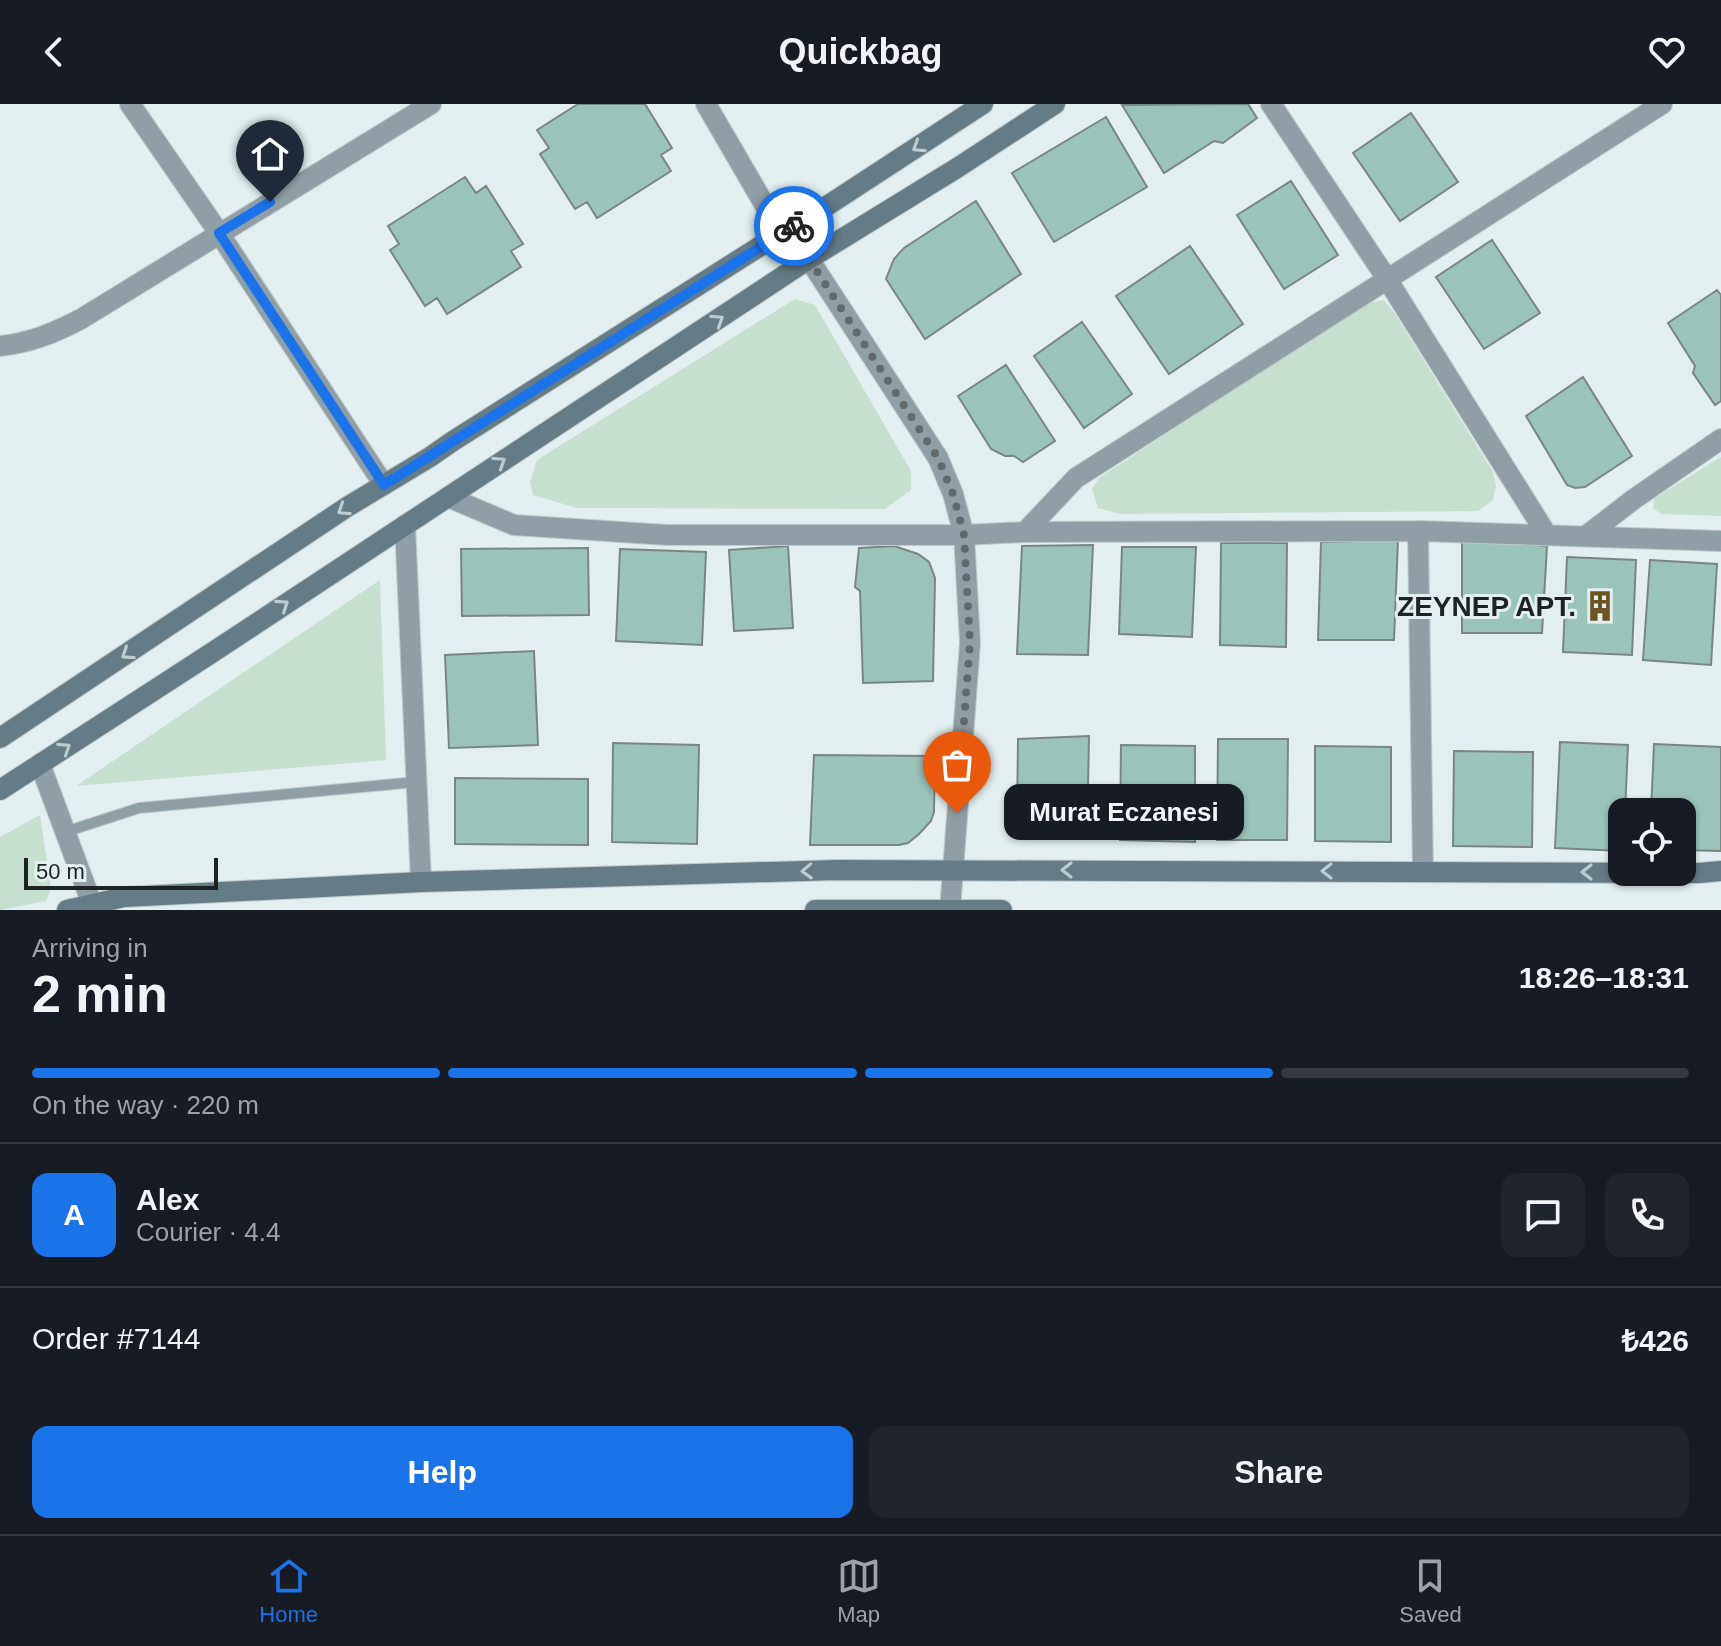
<!DOCTYPE html>
<html lang="en">
<head>
<meta charset="utf-8">
<style>
  body { margin:0; font-family:Arial,sans-serif; background:#20242c; color:#f1f3f6; height:100vh; display:flex; flex-direction:column; font-size:30px; white-space:nowrap }
  * { box-sizing:border-box; margin:0 }
  p { font-size:26px; color:#9ea1a6 }
  .icon { flex:none; width:44px; height:44px; fill:none; stroke:currentColor; stroke-width:2; stroke-linecap:round; stroke-linejoin:round }
  .map { position:relative; height:806px; overflow:hidden }
  .panel { display:flex; flex-direction:column; background:#171b24; flex:1 }
  .panel>* { flex:none }
  .fabs { position:absolute; left:1608px; top:694px; display:grid; gap:16px }
  .fabs a { display:grid; place-items:center; width:88px; height:88px; border-radius:16px; background:#171b24; box-shadow:0 2px 6px #0004; font-size:40px }
  .scale { position:absolute; left:24px; bottom:20px; width:194px; box-sizing:border-box; padding-left:8px; border:4px solid #1d2222; border-top:0; font-size:22px; line-height:28px; white-space:nowrap; color:#1d2222; -webkit-text-stroke:6px #e2eeef; paint-order:stroke }
  .pin { position:absolute; display:grid; place-items:center; width:68px; height:68px; color:#fff; margin:-82px -34px; border-radius:50% 50% 50% 0; rotate:-45deg; box-shadow:0 0 8px #0007 }
  .pin .icon { rotate:45deg }
  .courier { position:absolute; display:grid; place-items:center; width:80px; height:80px; margin:-40px; border:6px solid #1a73e8; border-radius:50%; background:#fff; color:#222; box-shadow:0 2px 10px #0007 }
  .bubble { position:absolute; height:56px; border-radius:16px; background:#171b24; box-shadow:0 2px 6px #0004; font-size:26px; font-weight:800; line-height:56px; text-align:center }
  .summary em { font-style:normal; font-weight:800 }
  .summary div { display:flex; flex-direction:column-reverse }
  .summary { display:flex; align-items:center; justify-content:space-between; height:136px; padding:0 32px }
  h1 { font-size:52px; font-weight:800; line-height:60px }
  .bar { display:grid; grid-template-columns:repeat(4,1fr); gap:12px 8px; align-content:center; height:96px; padding:0 32px }
  .bar i { height:10px; border-radius:6px; background:#363941 }
  .bar .selected { background:#1a73e8 }
  .bar p { grid-column:span 4 }
  .line { display:flex; align-items:center; gap:20px; padding:0 32px; border-top:2px solid #363941 }
  .line div { flex:1 }
  .round { display:grid; place-items:center; flex:none; width:84px; height:84px; border-radius:16px; background:#20242c }
  .button { display:flex; gap:16px; margin-top:auto; padding:16px 32px }
  .button a { flex:1; height:92px; border-radius:16px; background:#1a73e8; color:#fff; font-size:32px; font-weight:800; line-height:92px; text-align:center }
  .button a+a { background:#20242c; color:#f1f3f6 }
  header { display:flex; justify-content:space-between; align-items:center; height:104px; padding:0 32px; background:#171b24; font-size:36px; font-weight:800 }
  .dock { display:flex; justify-content:space-around; align-items:center; height:112px; border-top:2px solid #363941; background:#171b24; font-size:22px; color:#9ea1a6 }
  .dock a { display:grid; justify-items:center; gap:4px }
  .dock .selected { color:#1a73e8 }
  .map>svg:first-child { display:block }
</style>
</head>
<body>
<header><svg class="icon" aria-label="back" viewBox="0 0 24 24"><path d="M15 5l-7 7 7 7"/></svg>Quickbag<svg class="icon" aria-label="heart" viewBox="0 0 24 24"><path d="M12 20l-8-8c-3-5 5-10 8-4 3-6 11-1 8 4z"/></svg></header>
<div class="map">
<svg width="1721" height="806" viewBox="0 0 1721 806">
  <rect width="100%" height="100%" fill="#e2eeef"/>
  <path fill="#c7dfce" d="M 795,195 L 815,201 L 911,367 L 911,386 L 885,405 L 577,404 L 533,391 L 530,378 L 537,356 Z
    M 1384,196 L 1395,210 L 1493,368 L 1496,382 L 1493,396 L 1478,407 L 1120,410 L 1098,404 L 1092,385 L 1099,374 L 1362,200 Z
    M 1721,353 L 1721,412 L 1661,410 L 1653,404 L 1655,394 Z
    M 380,476 L 386,656 L 76,682 Z
    M 40,711 L 51,784 L 46,797 L 0,806 L 0,733 Z"/>
  <path fill="#9bc3b9" stroke="#7b8683" stroke-width="2" d="M 578,0 L 645,0 L 672,44 L 661,51 L 671,67 L 597,114 L 587,98 L 575,105 L 540,50 L 549,44 L 537,26 Z
    M 1248,0 L 1257,14 L 1223,39 L 1214,37 L 1164,69 L 1122,1 Z
    M 1411,9 L 1458,78 L 1400,117 L 1353,49 Z
    M 1106,13 L 1147,83 L 1054,138 L 1012,69 Z
    M 465,73 L 476,89 L 486,82 L 523,140 L 511,147 L 521,163 L 447,210 L 437,194 L 425,202 L 390,146 L 399,140 L 388,122 Z
    M 1291,77 L 1338,151 L 1284,185 L 1237,111 Z
    M 976,97 L 1021,170 L 925,235 L 886,175 L 894,155 L 904,144 Z
    M 1492,136 L 1540,209 L 1484,245 L 1436,173 Z
    M 1190,142 L 1243,220 L 1169,270 L 1116,192 Z
    M 1717,186 L 1721,191 L 1721,297 L 1715,301 L 1693,269 L 1695,262 L 1668,219 Z
    M 1082,218 L 1132,290 L 1084,324 L 1034,252 Z
    M 1006,261 L 1055,337 L 1023,358 L 1014,352 L 1005,352 L 991,345 L 958,292 Z
    M 1583,273 L 1632,352 L 1585,383 L 1575,384 L 1567,381 L 1526,312 Z
    M 1462,435 L 1547,442 L 1542,529 L 1462,529 Z
    M 1398,436 L 1394,536 L 1318,536 L 1321,438 Z
    M 1221,439 L 1287,439 L 1286,543 L 1220,541 Z
    M 1093,441 L 1088,551 L 1017,550 L 1022,442 Z
    M 788,442 L 793,524 L 734,527 L 729,446 Z
    M 894,442 L 918,450 L 929,458 L 935,474 L 933,577 L 863,579 L 860,487 L 855,483 L 859,444 Z
    M 1122,443 L 1196,443 L 1192,533 L 1119,530 Z
    M 588,444 L 589,511 L 462,512 L 461,445 Z
    M 620,445 L 706,448 L 702,541 L 616,537 Z
    M 1567,453 L 1636,456 L 1632,551 L 1563,548 Z
    M 1650,456 L 1717,460 L 1711,561 L 1643,556 Z
    M 534,547 L 538,641 L 449,644 L 445,551 Z
    M 1089,632 L 1087,733 L 1036,735 L 1022,725 L 1017,713 L 1018,635 Z
    M 1218,635 L 1288,635 L 1287,736 L 1217,736 Z
    M 1560,638 L 1628,641 L 1625,708 L 1622,708 L 1622,747 L 1555,744 Z
    M 613,639 L 699,641 L 697,740 L 612,738 Z
    M 1654,640 L 1721,643 L 1721,747 L 1682,746 L 1682,708 L 1651,708 Z
    M 1121,641 L 1195,642 L 1195,738 L 1120,736 Z
    M 1315,642 L 1391,643 L 1391,738 L 1315,737 Z
    M 1454,647 L 1533,648 L 1532,743 L 1453,742 Z
    M 814,651 L 935,652 L 934,708 L 931,717 L 919,730 L 908,739 L 899,741 L 810,741 Z
    M 455,674 L 588,675 L 588,741 L 455,740 Z"/>
  <g fill="none" stroke-linecap="round" stroke-linejoin="round">
    <defs>
      <path id="lane" d="M 65,728 L 139,704 L 416,678"/>
      <path id="street" d="M 130,0 L 219,129 L 384,381
        M 706,0 L 781,129
        M 1271,0 L 1387,175 L 1547,431
        M 809,155 L 938,354 L 953,390 L 964,431 L 970,539 L 950,806
        M 0,242 C 30,239 54,229 81,215 L 431,0
        M 448,393 L 514,421 L 667,431 L 964,431 L 1025,428 L 1418,427 L 1721,437
        M 405,421 L 421,778
        M 1418,427 L 1423,768
        M 1025,428 L 1076,374 L 1662,0
        M 1586,432 L 1634,395 L 1721,335
        M 40,660 L 92,800"/>
      <path id="secondary" d="M 0,634 L 347,403 L 430,353 L 453,337 L 781,129 L 813,111 L 983,0
        M 0,686 L 210,550 L 809,155 L 957,64 L 1055,0
        M 67,806 L 124,793 L 421,778 L 837,766 L 1699,769 L 1721,767
        M 815,806 L 1002,806"/>
    </defs>
    <use href="#lane" stroke="#bfc9ca" stroke-width="12"/>
    <use href="#street" stroke="#bfc9ca" stroke-width="22"/>
    <use href="#secondary" stroke="#bfc9ca" stroke-width="22"/>
    <use href="#lane" stroke="#909fa6" stroke-width="10"/>
    <use href="#street" stroke="#909fa6" stroke-width="20"/>
    <use href="#secondary" stroke="#657b85" stroke-width="20"/>
  </g>
  <defs><path id="oneway-chevron" d="M-2-3.5L2.5 0L-2 3.5" fill="none" stroke-width="1.6" stroke-linecap="round" stroke-linejoin="round" transform="scale(2)"/></defs>
  <g stroke="#bccccf">
    <use href="#oneway-chevron" transform="translate(918 43) rotate(147)"/>
    <use href="#oneway-chevron" transform="translate(718 216) rotate(-33)"/>
    <use href="#oneway-chevron" transform="translate(500 358) rotate(-33)"/>
    <use href="#oneway-chevron" transform="translate(343 406) rotate(147)"/>
    <use href="#oneway-chevron" transform="translate(283 501) rotate(-34)"/>
    <use href="#oneway-chevron" transform="translate(127 550) rotate(146)"/>
    <use href="#oneway-chevron" transform="translate(65 644) rotate(-33)"/>
    <use href="#oneway-chevron" transform="translate(1067 766) rotate(-180)"/>
    <use href="#oneway-chevron" transform="translate(807 767) rotate(178)"/>
    <use href="#oneway-chevron" transform="translate(1327 767) rotate(-180)"/>
    <use href="#oneway-chevron" transform="translate(1587 768) rotate(-180)"/>
  </g>
  <g fill="none" stroke-linecap="round" stroke-linejoin="round">
    <path stroke="#62696a" stroke-width="8" stroke-dasharray="0 14.4" d="M 794,122 L 806,115 L 827,144 L 809,155 L 938,354 L 953,390 L 964,431 L 970,539 L 957,709"/>
    <path stroke="#1a73e8" stroke-width="10" d="M 270,98 L 219,129 L 384,381 L 794,122"/>
  </g>
  <defs>
    <symbol id="building-bare" viewBox="-9 -9 18 18"><path d="M-4-6H4V6H1V3H-1V6H-4ZM-2.5-4.3h1.7v1.8h-1.7ZM.8-4.3h1.7v1.8H.8ZM-2.5-1h1.7V.8h-1.7ZM.8-1h1.7V.8H.8Z" fill="#6c5324" stroke="#e2eeef" stroke-width="2.5" paint-order="stroke"/></symbol>
  </defs>
  <g fill-rule="evenodd">
    <use href="#building-bare" x="1578" y="480" width="44" height="44"/>
  </g>
  <g text-anchor="middle" dominant-baseline="central" stroke-width="6" stroke-linejoin="round" paint-order="stroke">
    <g font-size="28" font-weight="bold" fill="#1d2222" stroke="#e2eeef" text-anchor="end">
      <text x="1576" y="502">ZEYNEP APT.</text>
    </g>
  </g>
</svg>
<div class="fabs">
<a><svg class="icon" aria-label="locate" viewBox="0 0 24 24"><circle cx="12" cy="12" r="6"/><path d="M12 2v4M12 18v4M2 12h4M18 12h4"/></svg></a>
</div>
<div class="scale">50 m</div>
<div class="pin" style="left:957px;top:709px;background:#ea580c"><svg class="icon" aria-label="bag" viewBox="0 0 24 24"><path d="M5 8h14l-1 12H6zM9 8a3 3 0 0 1 6 0"/></svg></div>
<div class="pin" style="left:270px;top:98px;background:#1f2937"><svg class="icon" aria-label="home" viewBox="0 0 24 24"><path d="M3 11l9-7 9 7M6 9v11h12V9"/></svg></div>
<div class="courier" style="left:794px;top:122px"><svg class="icon" aria-label="bike" viewBox="0 0 24 24"><circle cx="6" cy="16" r="4"/><circle cx="18" cy="16" r="4"/><path d="M6 16l4-8h5l3 8M10 8l3 8H6M13 5h3"/></svg></div>
<div class="bubble" style="left:1004px;top:680px;width:240px">Murat Eczanesi</div>
</div>
<section class="panel">
<div class="summary"><div><h1>2 min</h1><p>Arriving in</p></div><em>18:26–18:31</em></div>
<div class="bar"><i class="selected"></i><i class="selected"></i><i class="selected"></i><i></i><p>On the way · 220 m</p></div>
<div class="line" style="height:144px"><b class="round" style="background:#1a73e8;color:#fff">A</b><div><b>Alex</b><p>Courier · 4.4</p></div><a class="round"><svg class="icon" aria-label="chat" viewBox="0 0 24 24"><path d="M4 5h16v11H9l-5 4z"/></svg></a><a class="round"><svg class="icon" aria-label="phone" viewBox="0 0 24 24"><path d="M5 4h4l2 5-3 2q2 4 5 5l2-3 5 2v4C11 20 4 13 5 4z"/></svg></a></div>
<div class="line" style="height:104px"><div>Order #7144</div><b>₺426</b></div>
<div class="button"><a>Help</a><a>Share</a></div>
</section>
<nav class="dock">
<a class="selected"><svg class="icon" aria-label="home" viewBox="0 0 24 24"><path d="M3 11l9-7 9 7M6 9v11h12V9"/></svg>Home</a>
<a><svg class="icon" aria-label="map" viewBox="0 0 24 24"><path d="M3 6l6-2 6 2 6-2v14l-6 2-6-2-6 2zM9 4v14M15 6v14"/></svg>Map</a>
<a><svg class="icon" aria-label="saved" viewBox="0 0 24 24"><path d="M7 4h10v16l-5-4-5 4z"/></svg>Saved</a>
</nav>
</body>
</html>
